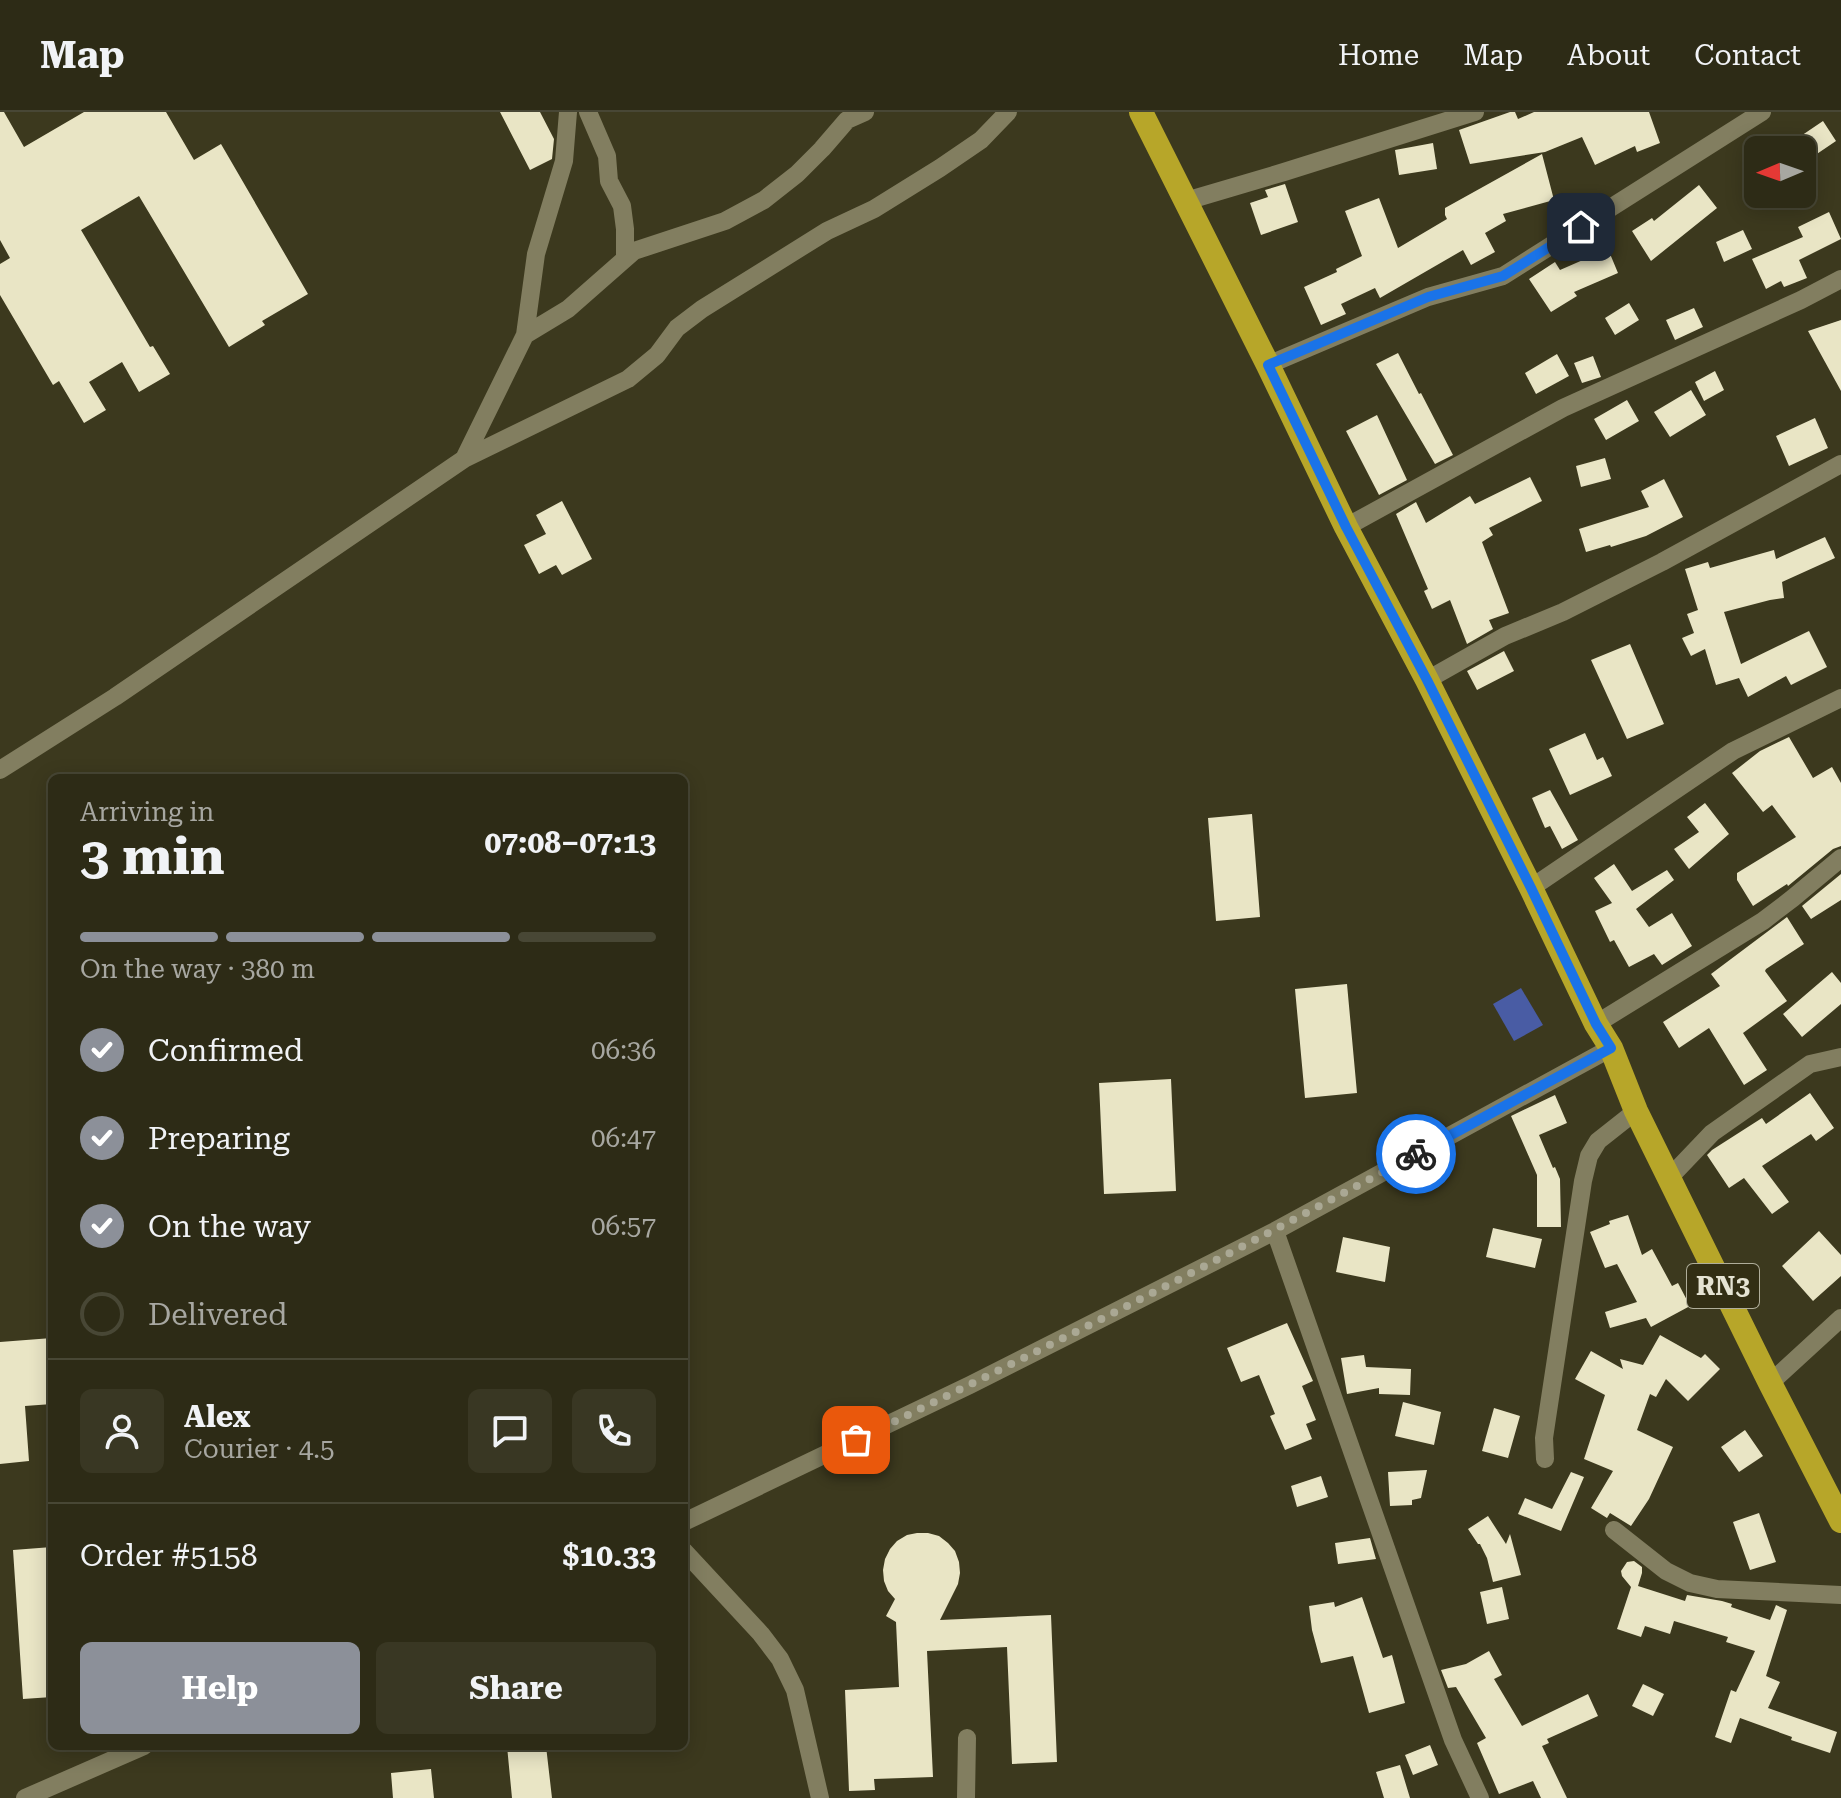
<!DOCTYPE html>
<html lang="en">
<head>
<meta charset="utf-8">
<style>
  body { margin:0; font-family:"Roboto Serif",serif; background:#393723; color:#f1f3f6; height:100vh; display:flex; flex-direction:column; font-size:30px; white-space:nowrap }
  * { box-sizing:border-box; margin:0 }
  p { font-size:26px; color:#a7a7a1 }
  .icon { flex:none; width:44px; height:44px; fill:none; stroke:currentColor; stroke-width:2; stroke-linecap:round; stroke-linejoin:round }
  .map { position:relative; flex:1; overflow:hidden }
  .drawer { position:absolute; left:48px; top:662px; width:640px; height:976px; display:flex; flex-direction:column; background:#2d2b16; border-radius:12px; box-shadow:0 4px 20px #0003,0 0 0 2px #484735 }
  .drawer>* { flex:none }
  .needle { width:52px; rotate:268deg }
  .controls { position:absolute; left:1744px; top:24px; display:grid; gap:16px }
  .controls a { display:grid; place-items:center; width:72px; height:72px; border-radius:12px; background:#2d2b16; box-shadow:0 4px 20px #0003,0 0 0 2px #484735; font-size:40px }
  .pin { position:absolute; display:grid; place-items:center; width:68px; height:68px; color:#fff; margin:-34px; border-radius:16px; box-shadow:0 4px 12px #0006 }
  .courier { position:absolute; display:grid; place-items:center; width:80px; height:80px; margin:-40px; border:6px solid #1a73e8; border-radius:50%; background:#fff; color:#222; box-shadow:0 2px 10px #0007 }
  .headline em { font-style:normal; font-weight:700 }
  .headline div { display:flex; flex-direction:column-reverse }
  .headline { display:flex; align-items:center; justify-content:space-between; height:136px; padding:0 32px }
  h1 { font-size:52px; font-weight:700; line-height:60px }
  .bar { display:grid; grid-template-columns:repeat(4,1fr); gap:12px 8px; align-content:center; height:96px; padding:0 32px }
  .bar i { height:10px; border-radius:6px; background:#484735 }
  .bar .active { background:#8c9099 }
  .bar p { grid-column:span 4 }
  .line { display:flex; align-items:center; gap:20px; padding:0 32px; border-top:2px solid #484735 }
  .line div { flex:1 }
  .round { display:grid; place-items:center; flex:none; width:84px; height:84px; border-radius:12px; background:#393723 }
  ol { padding:0 32px; list-style:none }
  li { display:flex; align-items:center; gap:24px; height:88px }
  li p { margin-inline-start:auto }
  li .icon { padding:8px; border-radius:50%; background:#8c9099; color:#fff; stroke-width:4 }
  li:last-child { color:#a7a7a1 }
  li i { width:44px; height:44px; border:4px solid #484735; border-radius:50% }
  .primary-button { display:flex; gap:16px; margin-top:auto; padding:16px 32px }
  .primary-button a { flex:1; height:92px; border-radius:12px; background:#8c9099; color:#fff; font-size:32px; font-weight:700; line-height:92px; text-align:center }
  .primary-button a+a { background:#393723; color:#f1f3f6 }
  header { display:flex; align-items:center; gap:48px; box-sizing:border-box; height:112px; padding:0 40px; background:#2d2b16; border-bottom:2px solid #484735 }
  header strong { font-size:38px }
  nav { display:flex; gap:44px; margin-inline-start:auto; font-size:28px }
  .map>svg:first-child { display:block }
</style>
</head>
<body>
<header>
<strong>Map</strong>
<nav><a>Home</a><a>Map</a><a>About</a><a>Contact</a></nav>
</header>
<div class="map">
<svg width="1841" height="1686" viewBox="0 0 1841 1686">
  <rect width="100%" height="100%" fill="#3c391e"/>
  <path fill="#495ca4" d="M 1521,876 L 1543,913 L 1514,929 L 1493,892 Z"/>
  <path fill="#e9e5c5" d="M 0,0 L 4,0 L 24,35 L 84,0 L 166,0 L 194,48 L 221,32 L 308,182 L 262,209 L 265,213 L 229,235 L 139,84 L 81,118 L 150,235 L 153,234 L 170,262 L 139,280 L 122,250 L 89,270 L 106,298 L 84,311 L 59,269 L 53,273 L 0,183 L 0,152 L 10,146 L 0,128 Z
    M 500,0 L 540,0 L 554,27 L 552,47 L 530,58 Z
    M 1510,0 L 1515,0 L 1518,7 L 1534,0 L 1649,0 L 1660,31 L 1637,40 L 1635,34 L 1595,53 L 1582,25 L 1545,40 L 1470,52 L 1459,18 Z
    M 1823,9 L 1836,29 L 1805,50 L 1802,46 L 1802,38 L 1797,38 L 1792,30 Z
    M 1433,31 L 1437,57 L 1399,63 L 1395,38 Z
    M 1542,42 L 1554,88 L 1503,102 L 1506,109 L 1485,121 L 1495,140 L 1471,153 L 1463,138 L 1380,186 L 1375,176 L 1341,192 L 1346,202 L 1321,213 L 1304,175 L 1337,160 L 1336,157 L 1362,144 L 1345,99 L 1379,86 L 1398,136 L 1447,107 L 1445,103 L 1445,96 Z
    M 1285,72 L 1298,110 L 1261,123 L 1250,91 L 1268,85 L 1265,78 Z
    M 1699,73 L 1717,96 L 1651,149 L 1632,119 L 1652,106 L 1654,109 Z
    M 1829,100 L 1841,127 L 1799,148 L 1807,166 L 1784,175 L 1781,169 L 1766,177 L 1752,147 L 1803,125 L 1798,115 Z
    M 1743,118 L 1752,137 L 1724,150 L 1716,130 Z
    M 1608,137 L 1618,161 L 1574,180 L 1577,184 L 1551,200 L 1529,167 L 1555,150 L 1560,158 Z
    M 1629,191 L 1639,208 L 1615,223 L 1605,206 Z
    M 1694,196 L 1703,215 L 1675,228 L 1666,208 Z
    M 1841,208 L 1841,279 L 1808,219 Z
    M 1398,241 L 1419,282 L 1421,281 L 1453,343 L 1435,352 L 1376,252 Z
    M 1557,242 L 1569,264 L 1536,282 L 1525,261 Z
    M 1593,244 L 1601,265 L 1582,271 L 1574,251 Z
    M 1715,259 L 1724,278 L 1704,289 L 1695,270 Z
    M 1691,278 L 1706,303 L 1670,325 L 1654,300 Z
    M 1627,288 L 1639,309 L 1606,328 L 1594,307 Z
    M 1377,303 L 1407,368 L 1379,383 L 1346,319 Z
    M 1815,306 L 1828,336 L 1789,354 L 1776,324 Z
    M 1605,346 L 1611,367 L 1581,375 L 1576,354 Z
    M 1530,365 L 1542,389 L 1489,416 L 1493,423 L 1482,430 L 1509,501 L 1489,508 L 1493,517 L 1467,532 L 1450,488 L 1432,497 L 1424,479 L 1428,477 L 1396,402 L 1416,390 L 1426,411 L 1470,384 L 1475,392 Z
    M 1664,367 L 1683,405 L 1646,424 L 1611,435 L 1610,433 L 1586,440 L 1579,417 L 1649,395 L 1641,379 Z
    M 562,389 L 592,447 L 562,463 L 556,453 L 539,462 L 524,433 L 546,422 L 536,403 Z
    M 1825,425 L 1835,446 L 1782,470 L 1784,486 L 1770,488 L 1724,500 L 1741,552 L 1809,519 L 1827,555 L 1791,573 L 1786,564 L 1748,585 L 1739,566 L 1716,573 L 1705,537 L 1691,544 L 1682,526 L 1694,521 L 1687,502 L 1698,498 L 1685,457 L 1708,450 L 1710,456 L 1774,438 L 1776,447 Z
    M 1630,532 L 1664,612 L 1627,627 L 1591,548 Z
    M 1504,539 L 1514,559 L 1477,578 L 1467,559 Z
    M 1585,621 L 1597,648 L 1603,645 L 1612,664 L 1570,683 L 1549,637 Z
    M 1789,625 L 1813,666 L 1832,655 L 1841,671 L 1841,734 L 1833,737 L 1788,774 L 1787,772 L 1753,794 L 1737,768 L 1737,761 L 1796,725 L 1772,693 L 1763,700 L 1732,661 L 1760,639 Z
    M 1550,678 L 1578,728 L 1562,737 L 1550,714 L 1545,716 L 1532,686 Z
    M 1705,691 L 1729,722 L 1689,757 L 1674,737 L 1699,720 L 1687,705 Z
    M 1252,702 L 1260,805 L 1216,809 L 1208,706 Z
    M 1614,752 L 1632,779 L 1667,758 L 1674,768 L 1636,797 L 1649,815 L 1672,801 L 1692,834 L 1662,853 L 1654,842 L 1629,855 L 1614,828 L 1610,830 L 1595,799 L 1612,791 L 1594,766 Z
    M 1841,762 L 1841,788 L 1811,807 L 1802,794 Z
    M 1787,805 L 1804,832 L 1766,857 L 1765,859 L 1787,889 L 1743,921 L 1767,958 L 1744,973 L 1709,916 L 1679,936 L 1663,910 L 1720,874 L 1711,862 Z
    M 1832,860 L 1841,871 L 1841,892 L 1802,925 L 1783,902 Z
    M 1347,872 L 1357,981 L 1305,986 L 1295,877 Z
    M 1171,967 L 1176,1079 L 1104,1082 L 1099,971 Z
    M 1810,981 L 1834,1016 L 1816,1029 L 1811,1022 L 1762,1054 L 1789,1090 L 1772,1102 L 1744,1066 L 1729,1076 L 1707,1043 L 1712,1038 L 1762,1006 L 1766,1012 Z
    M 1555,983 L 1567,1011 L 1539,1023 L 1553,1056 L 1555,1055 L 1560,1067 L 1561,1115 L 1537,1115 L 1537,1063 L 1511,1004 Z
    M 1628,1103 L 1642,1143 L 1652,1137 L 1672,1174 L 1678,1171 L 1690,1194 L 1651,1215 L 1646,1206 L 1610,1216 L 1605,1200 L 1637,1190 L 1617,1152 L 1605,1156 L 1590,1120 L 1610,1112 L 1609,1109 Z
    M 1493,1116 L 1542,1127 L 1535,1156 L 1486,1145 Z
    M 1819,1119 L 1841,1143 L 1841,1164 L 1813,1189 L 1782,1154 Z
    M 1343,1125 L 1390,1135 L 1385,1170 L 1336,1160 Z
    M 1287,1211 L 1313,1269 L 1302,1274 L 1316,1308 L 1306,1312 L 1312,1327 L 1285,1338 L 1270,1304 L 1275,1302 L 1259,1263 L 1241,1270 L 1227,1236 Z
    M 1660,1223 L 1701,1246 L 1705,1242 L 1720,1257 L 1688,1289 L 1666,1267 L 1656,1285 L 1650,1282 L 1637,1318 L 1673,1335 L 1649,1387 L 1631,1414 L 1610,1401 L 1607,1406 L 1591,1396 L 1613,1359 L 1584,1347 L 1605,1283 L 1575,1267 L 1591,1239 L 1623,1257 L 1620,1247 L 1643,1253 Z
    M 52,1226 L 52,1292 L 25,1294 L 29,1349 L 0,1352 L 0,1230 Z
    M 1364,1243 L 1366,1255 L 1411,1257 L 1410,1283 L 1379,1282 L 1379,1276 L 1347,1282 L 1341,1246 Z
    M 1403,1290 L 1441,1300 L 1434,1333 L 1395,1324 Z
    M 1494,1296 L 1520,1304 L 1508,1346 L 1482,1339 Z
    M 1745,1318 L 1763,1344 L 1739,1360 L 1721,1335 Z
    M 1427,1358 L 1421,1386 L 1412,1388 L 1412,1393 L 1390,1394 L 1388,1360 Z
    M 1571,1360 L 1584,1365 L 1561,1419 L 1518,1402 L 1525,1386 L 1552,1397 Z
    M 1321,1364 L 1328,1385 L 1297,1395 L 1291,1374 Z
    M 1759,1401 L 1776,1450 L 1750,1458 L 1733,1410 Z
    M 1488,1404 L 1506,1432 L 1510,1422 L 1521,1463 L 1493,1470 L 1487,1446 L 1480,1432 L 1478,1432 L 1468,1417 Z
    M 917,1421 L 928,1421 L 939,1424 L 948,1431 L 955,1439 L 959,1450 L 960,1461 L 958,1472 L 940,1508 L 1051,1503 L 1057,1650 L 1012,1652 L 1007,1535 L 927,1539 L 933,1665 L 874,1667 L 875,1678 L 849,1679 L 845,1578 L 899,1575 L 896,1510 L 886,1504 L 895,1487 L 888,1479 L 884,1469 L 883,1458 L 885,1447 L 890,1437 L 897,1429 L 907,1423 Z
    M 1370,1426 L 1376,1447 L 1338,1452 L 1335,1431 Z
    M 52,1435 L 52,1585 L 23,1587 L 13,1438 Z
    M 1634,1449 L 1642,1455 L 1642,1461 L 1638,1474 L 1685,1489 L 1687,1483 L 1722,1489 L 1732,1492 L 1731,1495 L 1770,1508 L 1776,1493 L 1787,1498 L 1766,1564 L 1780,1570 L 1768,1596 L 1837,1620 L 1830,1641 L 1791,1628 L 1792,1625 L 1740,1606 L 1731,1631 L 1715,1625 L 1731,1578 L 1736,1580 L 1755,1539 L 1726,1530 L 1728,1525 L 1674,1509 L 1670,1522 L 1645,1514 L 1641,1525 L 1617,1517 L 1631,1475 L 1622,1464 L 1621,1459 L 1627,1450 Z
    M 1502,1475 L 1509,1507 L 1487,1512 L 1480,1480 Z
    M 1362,1485 L 1383,1546 L 1392,1543 L 1405,1591 L 1369,1601 L 1353,1544 L 1321,1551 L 1312,1518 L 1309,1494 L 1334,1490 L 1335,1495 Z
    M 1489,1539 L 1502,1563 L 1494,1567 L 1522,1614 L 1588,1582 L 1598,1604 L 1547,1627 L 1549,1631 L 1542,1634 L 1567,1686 L 1541,1686 L 1533,1669 L 1499,1682 L 1477,1631 L 1486,1626 L 1456,1575 L 1448,1576 L 1441,1558 L 1466,1552 Z
    M 1643,1572 L 1664,1582 L 1653,1604 L 1632,1594 Z
    M 1430,1633 L 1438,1653 L 1413,1663 L 1405,1643 Z
    M 507,1634 L 546,1634 L 552,1686 L 512,1686 Z
    M 1400,1653 L 1410,1686 L 1384,1686 L 1376,1660 Z
    M 431,1657 L 434,1686 L 393,1686 L 391,1661 Z"/>
  <g fill="none" stroke-linecap="round" stroke-linejoin="round">
    <path stroke="#827e60" stroke-width="18" d="M 588,0 L 607,44 L 609,69 L 622,94 L 625,117 L 625,145
      M 1186,89 L 1284,60 L 1475,0
      M 525,223 L 568,197 L 634,139 L 725,109 L 764,88 L 797,62 L 822,37 L 847,8 L 865,0
      M 1268,253 L 1428,185 L 1503,164 L 1762,0
      M 464,347 L 525,223 L 536,142 L 564,49 L 568,0
      M 1346,415 L 1563,296 L 1801,188 L 1841,167
      M 1427,568 L 1505,524 L 1563,500 L 1662,450 L 1841,352
      M 0,658 L 115,585 L 464,347 L 628,267 L 657,243 L 677,216 L 702,197 L 827,119 L 874,97 L 940,56 L 981,28 L 1008,0
      M 1531,776 L 1733,639 L 1841,586
      M 1596,912 L 1763,809 L 1793,786 L 1841,746
      M 1670,1065 L 1712,1021 L 1810,952 L 1841,945
      M 1275,1119 L 1453,1628 L 1480,1686
      M 1770,1271 L 1841,1206
      M 1545,1347 L 1544,1326 L 1547,1306 L 1583,1069 L 1589,1044 L 1598,1029 L 1636,999
      M 684,1410 L 970,1273 L 1275,1119 L 1611,936
      M 1614,1418 L 1666,1459 L 1690,1471 L 1717,1477 L 1841,1483
      M 684,1439 L 761,1522 L 780,1547 L 795,1578 L 820,1686
      M 25,1686 L 144,1634
      M 966,1686 L 967,1626"/>
    <path stroke="#b7a629" stroke-width="24" d="M 1141,0 L 1268,253 L 1346,415 L 1427,568 L 1531,776 L 1596,912 L 1611,936 L 1636,999 L 1770,1271 L 1841,1409"/>
  </g>
  <g fill="none" stroke-linecap="round" stroke-linejoin="round">
    <path stroke="#aaa894" stroke-width="8" stroke-dasharray="0 14.4" d="M 856,1328 C 1045,1237 1232,1142 1416,1042"/>
    <path stroke="#1a73e8" stroke-width="10" d="M 1416,1042 L 1611,936 L 1596,912 L 1531,776 L 1427,568 L 1346,415 L 1268,253 L 1428,185 L 1503,164 L 1581,115"/>
  </g>
  <g text-anchor="middle" dominant-baseline="central" stroke-width="8" stroke-linejoin="round" paint-order="stroke">
    <rect fill="#322e14" stroke="#afad9a" stroke-width="2" x="1687" y="1152" width="72" height="44" rx="6"/>
    <g font-size="26" font-weight="bold" fill="#e5e3d3">
      <text x="1723" y="1174">RN3</text>
    </g>
  </g>
</svg>
<div class="controls">
<a><svg class="needle" viewBox="-14 -14 28 28"><path d="M0-13l5 13h-10z" fill="#e53935"/><path d="M0 13l5-13h-10z" fill="#a7a7a1"/></svg></a>
</div>
<div class="pin" style="left:856px;top:1328px;background:#ea580c"><svg class="icon" aria-label="bag" viewBox="0 0 24 24"><path d="M5 8h14l-1 12H6zM9 8a3 3 0 0 1 6 0"/></svg></div>
<div class="pin" style="left:1581px;top:115px;background:#1f2937"><svg class="icon" aria-label="home" viewBox="0 0 24 24"><path d="M3 11l9-7 9 7M6 9v11h12V9"/></svg></div>
<div class="courier" style="left:1416px;top:1042px"><svg class="icon" aria-label="bike" viewBox="0 0 24 24"><circle cx="6" cy="16" r="4"/><circle cx="18" cy="16" r="4"/><path d="M6 16l4-8h5l3 8M10 8l3 8H6M13 5h3"/></svg></div>
<section class="drawer">
<div class="headline"><div><h1>3 min</h1><p>Arriving in</p></div><em>07:08–07:13</em></div>
<div class="bar"><i class="active"></i><i class="active"></i><i class="active"></i><i></i><p>On the way · 380 m</p></div>
<ol>
<li><svg class="icon" aria-label="check" viewBox="0 0 24 24"><path d="M5 12l5 5 9-10"/></svg>Confirmed<p>06:36</p></li>
<li><svg class="icon" aria-label="check" viewBox="0 0 24 24"><path d="M5 12l5 5 9-10"/></svg>Preparing<p>06:47</p></li>
<li><svg class="icon" aria-label="check" viewBox="0 0 24 24"><path d="M5 12l5 5 9-10"/></svg>On the way<p>06:57</p></li>
<li><i></i>Delivered</li>
</ol>
<div class="line" style="height:144px"><a class="round"><svg class="icon" aria-label="person" viewBox="0 0 24 24"><circle cx="12" cy="8" r="4"/><path d="M4 21q1-7 8-7t8 7"/></svg></a><div><b>Alex</b><p>Courier · 4.5</p></div><a class="round"><svg class="icon" aria-label="chat" viewBox="0 0 24 24"><path d="M4 5h16v11H9l-5 4z"/></svg></a><a class="round"><svg class="icon" aria-label="phone" viewBox="0 0 24 24"><path d="M5 4h4l2 5-3 2q2 4 5 5l2-3 5 2v4C11 20 4 13 5 4z"/></svg></a></div>
<div class="line" style="height:104px"><div>Order #5158</div><b>$10.33</b></div>
<div class="primary-button"><a>Help</a><a>Share</a></div>
</section>
</div>
</body>
</html>
